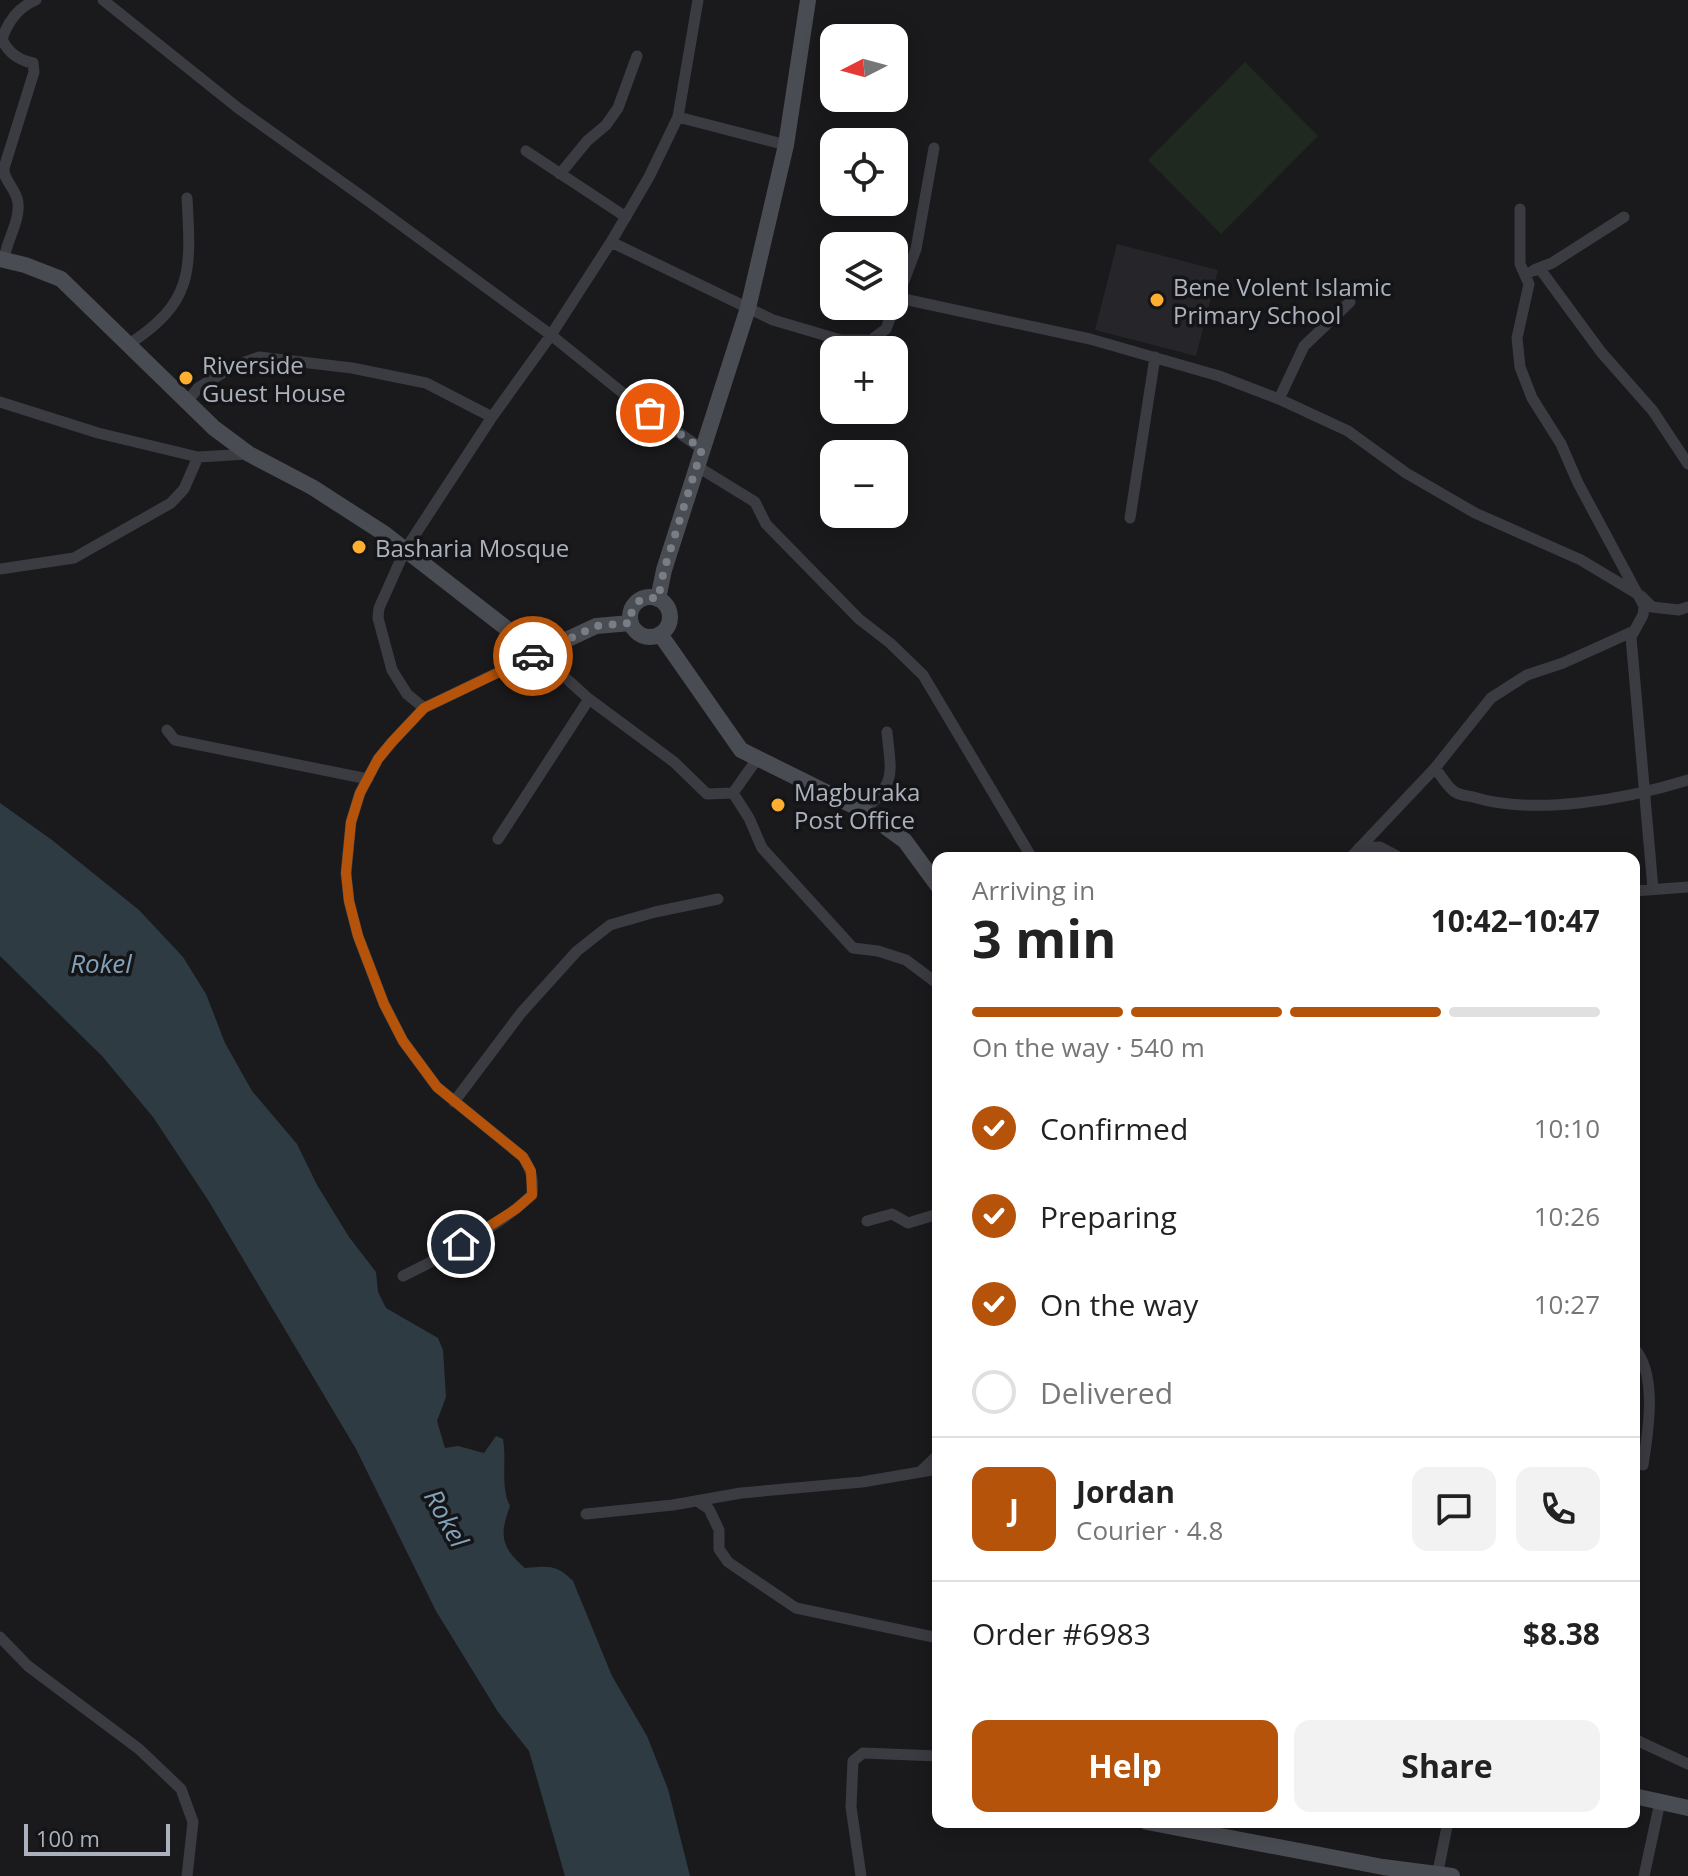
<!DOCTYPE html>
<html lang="en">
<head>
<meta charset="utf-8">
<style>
  body { margin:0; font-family:"Open Sans",sans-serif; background:#f2f2f2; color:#222; height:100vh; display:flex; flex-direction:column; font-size:30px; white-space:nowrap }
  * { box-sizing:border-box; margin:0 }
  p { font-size:26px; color:#767676 }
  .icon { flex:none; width:44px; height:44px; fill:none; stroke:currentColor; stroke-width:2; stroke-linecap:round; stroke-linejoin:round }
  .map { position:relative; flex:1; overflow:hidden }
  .details { position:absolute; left:932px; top:852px; width:708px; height:976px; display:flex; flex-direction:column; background:#fff; border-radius:16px; box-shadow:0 4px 20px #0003 }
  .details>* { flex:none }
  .needle { width:52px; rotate:264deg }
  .buttons { position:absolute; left:820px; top:24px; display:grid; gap:16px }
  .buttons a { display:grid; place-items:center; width:88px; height:88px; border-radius:16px; background:#fff; box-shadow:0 4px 20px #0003; font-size:40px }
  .scale { position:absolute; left:24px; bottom:20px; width:146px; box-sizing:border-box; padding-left:8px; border:4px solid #acb2bd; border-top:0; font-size:22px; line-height:28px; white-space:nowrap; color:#acb2bd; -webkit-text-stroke:6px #151518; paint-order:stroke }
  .pin { position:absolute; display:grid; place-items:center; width:68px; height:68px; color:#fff; margin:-34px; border:4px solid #fff; border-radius:50%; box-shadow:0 2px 8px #0007 }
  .courier { position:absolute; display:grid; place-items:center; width:80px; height:80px; margin:-40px; border:6px solid #b45309; border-radius:50%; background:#fff; color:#222; box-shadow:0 2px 10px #0007 }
  .head em { font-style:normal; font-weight:700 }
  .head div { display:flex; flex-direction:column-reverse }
  .head { display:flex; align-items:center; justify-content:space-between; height:136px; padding:0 40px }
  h1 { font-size:52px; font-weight:700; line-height:60px }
  .bar { display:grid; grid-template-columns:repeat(4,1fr); gap:12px 8px; align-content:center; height:96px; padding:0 40px }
  .bar i { height:10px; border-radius:6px; background:#e0e0e0 }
  .bar .active { background:#b45309 }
  .bar p { grid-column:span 4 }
  .line { display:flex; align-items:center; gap:20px; padding:0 40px; border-top:2px solid #e0e0e0 }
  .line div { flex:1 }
  .round { display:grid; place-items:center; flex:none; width:84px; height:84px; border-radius:16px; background:#f2f2f2 }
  ol { padding:0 40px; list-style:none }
  li { display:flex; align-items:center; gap:24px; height:88px }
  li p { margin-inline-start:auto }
  li .icon { padding:8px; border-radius:50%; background:#b45309; color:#fff; stroke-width:4 }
  li:last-child { color:#767676 }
  li i { width:44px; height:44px; border:4px solid #e0e0e0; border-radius:50% }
  .primary-button { display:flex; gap:16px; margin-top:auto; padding:16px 40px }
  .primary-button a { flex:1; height:92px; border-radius:16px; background:#b45309; color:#fff; font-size:32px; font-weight:700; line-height:92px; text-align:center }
  .primary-button a+a { background:#f2f2f2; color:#222 }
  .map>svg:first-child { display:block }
</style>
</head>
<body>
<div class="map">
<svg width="1688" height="1876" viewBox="0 0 1688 1876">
  <rect width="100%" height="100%" fill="#1a1a1d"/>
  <path fill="#26262a" d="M 1117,244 L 1218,270 L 1196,356 L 1095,330 Z"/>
  <path fill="#1f2920" d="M 1245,62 L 1318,136 L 1221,234 L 1148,160 Z"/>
  <path fill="#2e3b43" d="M 0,803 L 52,840 L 139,910 L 183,957 L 206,994 L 225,1043 L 252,1091 L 297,1144 L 317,1185 L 349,1237 L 376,1272 L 378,1292 L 386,1308 L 438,1338 L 443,1350 L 446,1397 L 437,1421 L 445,1448 L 458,1446 L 484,1453 L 496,1436 L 503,1439 C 507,1462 500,1486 510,1506 C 499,1536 501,1547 525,1568 C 547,1566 557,1564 573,1581 L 612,1676 L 647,1736 L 668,1789 L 690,1876 L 565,1876 L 529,1751 L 498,1712 L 436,1611 L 356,1449 L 208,1200 L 153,1117 L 102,1056 L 0,956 Z"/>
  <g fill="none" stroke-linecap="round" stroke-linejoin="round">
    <path stroke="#3b3c42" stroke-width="11" d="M 103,0 L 238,108 L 367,200 L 551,335 L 624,394 L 702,449
      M 678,117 L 786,145
      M 526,151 L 626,217
      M 560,174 L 587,141 L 606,125 L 618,108 L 637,56
      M 1520,209 L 1520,264 L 1529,284 L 1517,338 L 1520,367 L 1532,398 L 1561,444 L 1578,483 L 1644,606 L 1643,615 L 1631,637 L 1653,889
      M 611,242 L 773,320 L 841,340 L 871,340 L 886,329 L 916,249 L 934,148
      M 4,260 C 6,241 20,222 18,203 C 17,189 3,181 4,168 L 34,72 L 33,63 C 18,60 8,53 2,39 C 8,21 19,7 36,0
      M 1534,270 L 1552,263 L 1624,217
      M 1526,273 L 1540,269 L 1601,352 L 1653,411 L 1688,464
      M 899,298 L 1090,339 L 1219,376 L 1279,399 L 1348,431 L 1406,473 L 1475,513 L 1581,560 L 1641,596 L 1652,607 L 1679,610 L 1688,607
      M 129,344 C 194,302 191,270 187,198
      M 1279,399 L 1304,346 L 1350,302
      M 0,402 L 98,433 L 198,457 L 249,454
      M 186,403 L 198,388 L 234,366 L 259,357 L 352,368 L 426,383 L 492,417
      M 698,467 L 755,502 L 766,524 L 859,619 L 890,643 L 923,675 L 1032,858
      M 1130,518 L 1155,357
      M 0,569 L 74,558 L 171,503 L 184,489 L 198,457
      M 424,708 L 407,694 L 392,670 L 378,618 L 379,608 L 405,550 L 492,417 L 551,335 L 611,242 L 649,177 L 678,117 L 698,0
      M 167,730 L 175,740 L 368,779
      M 757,759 L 733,793 L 749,818 L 762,848 L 853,948 L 878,951 L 906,960 L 938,984
      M 1435,768 C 1441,775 1447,787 1455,792 C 1459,795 1468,796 1473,797 C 1535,816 1627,799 1688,780
      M 864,811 C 897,780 891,775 887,732
      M 498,839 L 589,699
      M 1359,848 L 1380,847 L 1401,858
      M 1350,858 L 1435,768 L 1491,698 L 1527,675 L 1563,663 L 1634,631
      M 1634,891 L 1688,887
      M 454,1102 L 521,1013 L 577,951 L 610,925 L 655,912 L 718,899
      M 867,1221 L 892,1214 L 908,1223 L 938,1214
      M 403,1276 C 448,1254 495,1229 532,1195 C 534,1179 531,1170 523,1157 L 437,1087 L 403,1041 L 384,1004 L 358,936 L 349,901 L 346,873 L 351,822 L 360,793 L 378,759 L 392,742 L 424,708 L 538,653 L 589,699 L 674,762 L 707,794 L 733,793
      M 1634,1348 C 1658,1374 1648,1433 1643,1465
      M 921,1471 L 938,1455
      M 697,1501 L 709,1509 L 719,1530 L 719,1549 L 728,1562 L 796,1608 L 938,1638
      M 586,1514 L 673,1505 L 741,1493 L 862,1482 L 938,1469
      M 0,1637 L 28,1666 L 139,1749 L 181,1789 L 193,1822 L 187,1876
      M 1634,1739 L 1688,1764
      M 861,1876 L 851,1807 L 853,1761 L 863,1753 L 938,1756
      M 1437,1876 L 1448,1822
      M 1644,1876 L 1660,1802"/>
    <path stroke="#494c52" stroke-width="16" d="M 0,259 L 25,265 L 61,279 L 214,428 L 249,454 L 312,487 L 385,534 L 538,653 L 596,626 L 631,623
      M630 617a20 20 0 1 1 40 0a20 20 0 1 1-40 0Z
      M 658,599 L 664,570 L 748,308 L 786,145 L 808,0
      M 660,634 L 741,750 L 864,811 L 905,841 L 938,886
      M 1634,1796 L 1688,1808
      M 1147,1822 L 1383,1867 L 1452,1876"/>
  </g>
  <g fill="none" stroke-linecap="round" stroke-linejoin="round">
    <path stroke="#797d85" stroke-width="8" stroke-dasharray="0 14.4" d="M 533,656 L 596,626 L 631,623 C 629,605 641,594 658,599 L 664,570 L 702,449 L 650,413"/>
    <path stroke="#b45309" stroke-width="10" d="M 461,1244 L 516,1209 L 532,1195 L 531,1171 L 523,1157 L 437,1087 L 403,1041 L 384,1004 L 358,936 L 349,901 L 346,873 L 351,822 L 360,793 L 378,759 L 392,742 L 424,708 L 533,656"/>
  </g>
  <g fill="#ffaf30" stroke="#151518" stroke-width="3">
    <circle cx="1157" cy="300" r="8"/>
    <circle cx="186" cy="378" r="8"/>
    <circle cx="359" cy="547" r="8"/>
    <circle cx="778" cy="805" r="8"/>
  </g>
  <g text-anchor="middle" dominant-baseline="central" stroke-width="7" stroke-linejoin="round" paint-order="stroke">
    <g font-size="24" fill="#acb2bd" stroke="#151518" text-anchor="start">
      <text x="1173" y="286">Bene Volent Islamic<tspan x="1173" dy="28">Primary School</tspan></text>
      <text x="202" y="364">Riverside<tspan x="202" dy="28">Guest House</tspan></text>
      <text x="375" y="547">Basharia Mosque</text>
      <text x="794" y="791">Magburaka<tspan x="794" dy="28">Post Office</tspan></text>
    </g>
    <g font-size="26" font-style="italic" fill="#81a2ba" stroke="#151518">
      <text x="101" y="963">Rokel</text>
      <text transform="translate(447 1518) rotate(61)">Rokel</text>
    </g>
  </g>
</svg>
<div class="buttons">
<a><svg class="needle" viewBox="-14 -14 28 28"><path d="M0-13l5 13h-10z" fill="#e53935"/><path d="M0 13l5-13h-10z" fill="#767676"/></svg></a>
<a><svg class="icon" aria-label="locate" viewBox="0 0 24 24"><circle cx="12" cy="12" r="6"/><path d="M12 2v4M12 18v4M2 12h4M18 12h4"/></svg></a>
<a><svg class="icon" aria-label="layers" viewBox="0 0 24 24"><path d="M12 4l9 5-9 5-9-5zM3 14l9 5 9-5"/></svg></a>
<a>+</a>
<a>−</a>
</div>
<div class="scale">100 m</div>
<div class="pin" style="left:650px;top:413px;background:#ea580c"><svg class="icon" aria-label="bag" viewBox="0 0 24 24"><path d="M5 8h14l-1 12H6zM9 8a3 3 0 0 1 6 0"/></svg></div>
<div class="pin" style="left:461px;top:1244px;background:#1f2937"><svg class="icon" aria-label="home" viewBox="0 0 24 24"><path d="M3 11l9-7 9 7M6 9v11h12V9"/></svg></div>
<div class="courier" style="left:533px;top:656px"><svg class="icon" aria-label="car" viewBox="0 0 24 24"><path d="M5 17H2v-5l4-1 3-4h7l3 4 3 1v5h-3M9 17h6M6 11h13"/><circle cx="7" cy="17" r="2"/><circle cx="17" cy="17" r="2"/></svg></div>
<section class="details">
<div class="head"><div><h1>3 min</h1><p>Arriving in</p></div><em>10:42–10:47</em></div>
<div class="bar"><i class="active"></i><i class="active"></i><i class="active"></i><i></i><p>On the way · 540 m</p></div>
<ol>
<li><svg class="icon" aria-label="check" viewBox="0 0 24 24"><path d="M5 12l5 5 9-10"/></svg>Confirmed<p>10:10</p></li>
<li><svg class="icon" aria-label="check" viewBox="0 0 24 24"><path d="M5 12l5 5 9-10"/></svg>Preparing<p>10:26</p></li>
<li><svg class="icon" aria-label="check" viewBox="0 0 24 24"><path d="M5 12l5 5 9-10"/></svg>On the way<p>10:27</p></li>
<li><i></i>Delivered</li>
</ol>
<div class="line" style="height:144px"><b class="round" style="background:#b45309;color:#fff">J</b><div><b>Jordan</b><p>Courier · 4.8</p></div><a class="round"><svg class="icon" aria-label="chat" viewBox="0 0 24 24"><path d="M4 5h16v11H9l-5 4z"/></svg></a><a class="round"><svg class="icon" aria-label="phone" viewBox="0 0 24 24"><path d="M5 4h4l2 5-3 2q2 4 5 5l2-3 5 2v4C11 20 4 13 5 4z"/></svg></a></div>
<div class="line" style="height:104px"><div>Order #6983</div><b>$8.38</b></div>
<div class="primary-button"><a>Help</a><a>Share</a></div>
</section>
</div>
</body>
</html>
